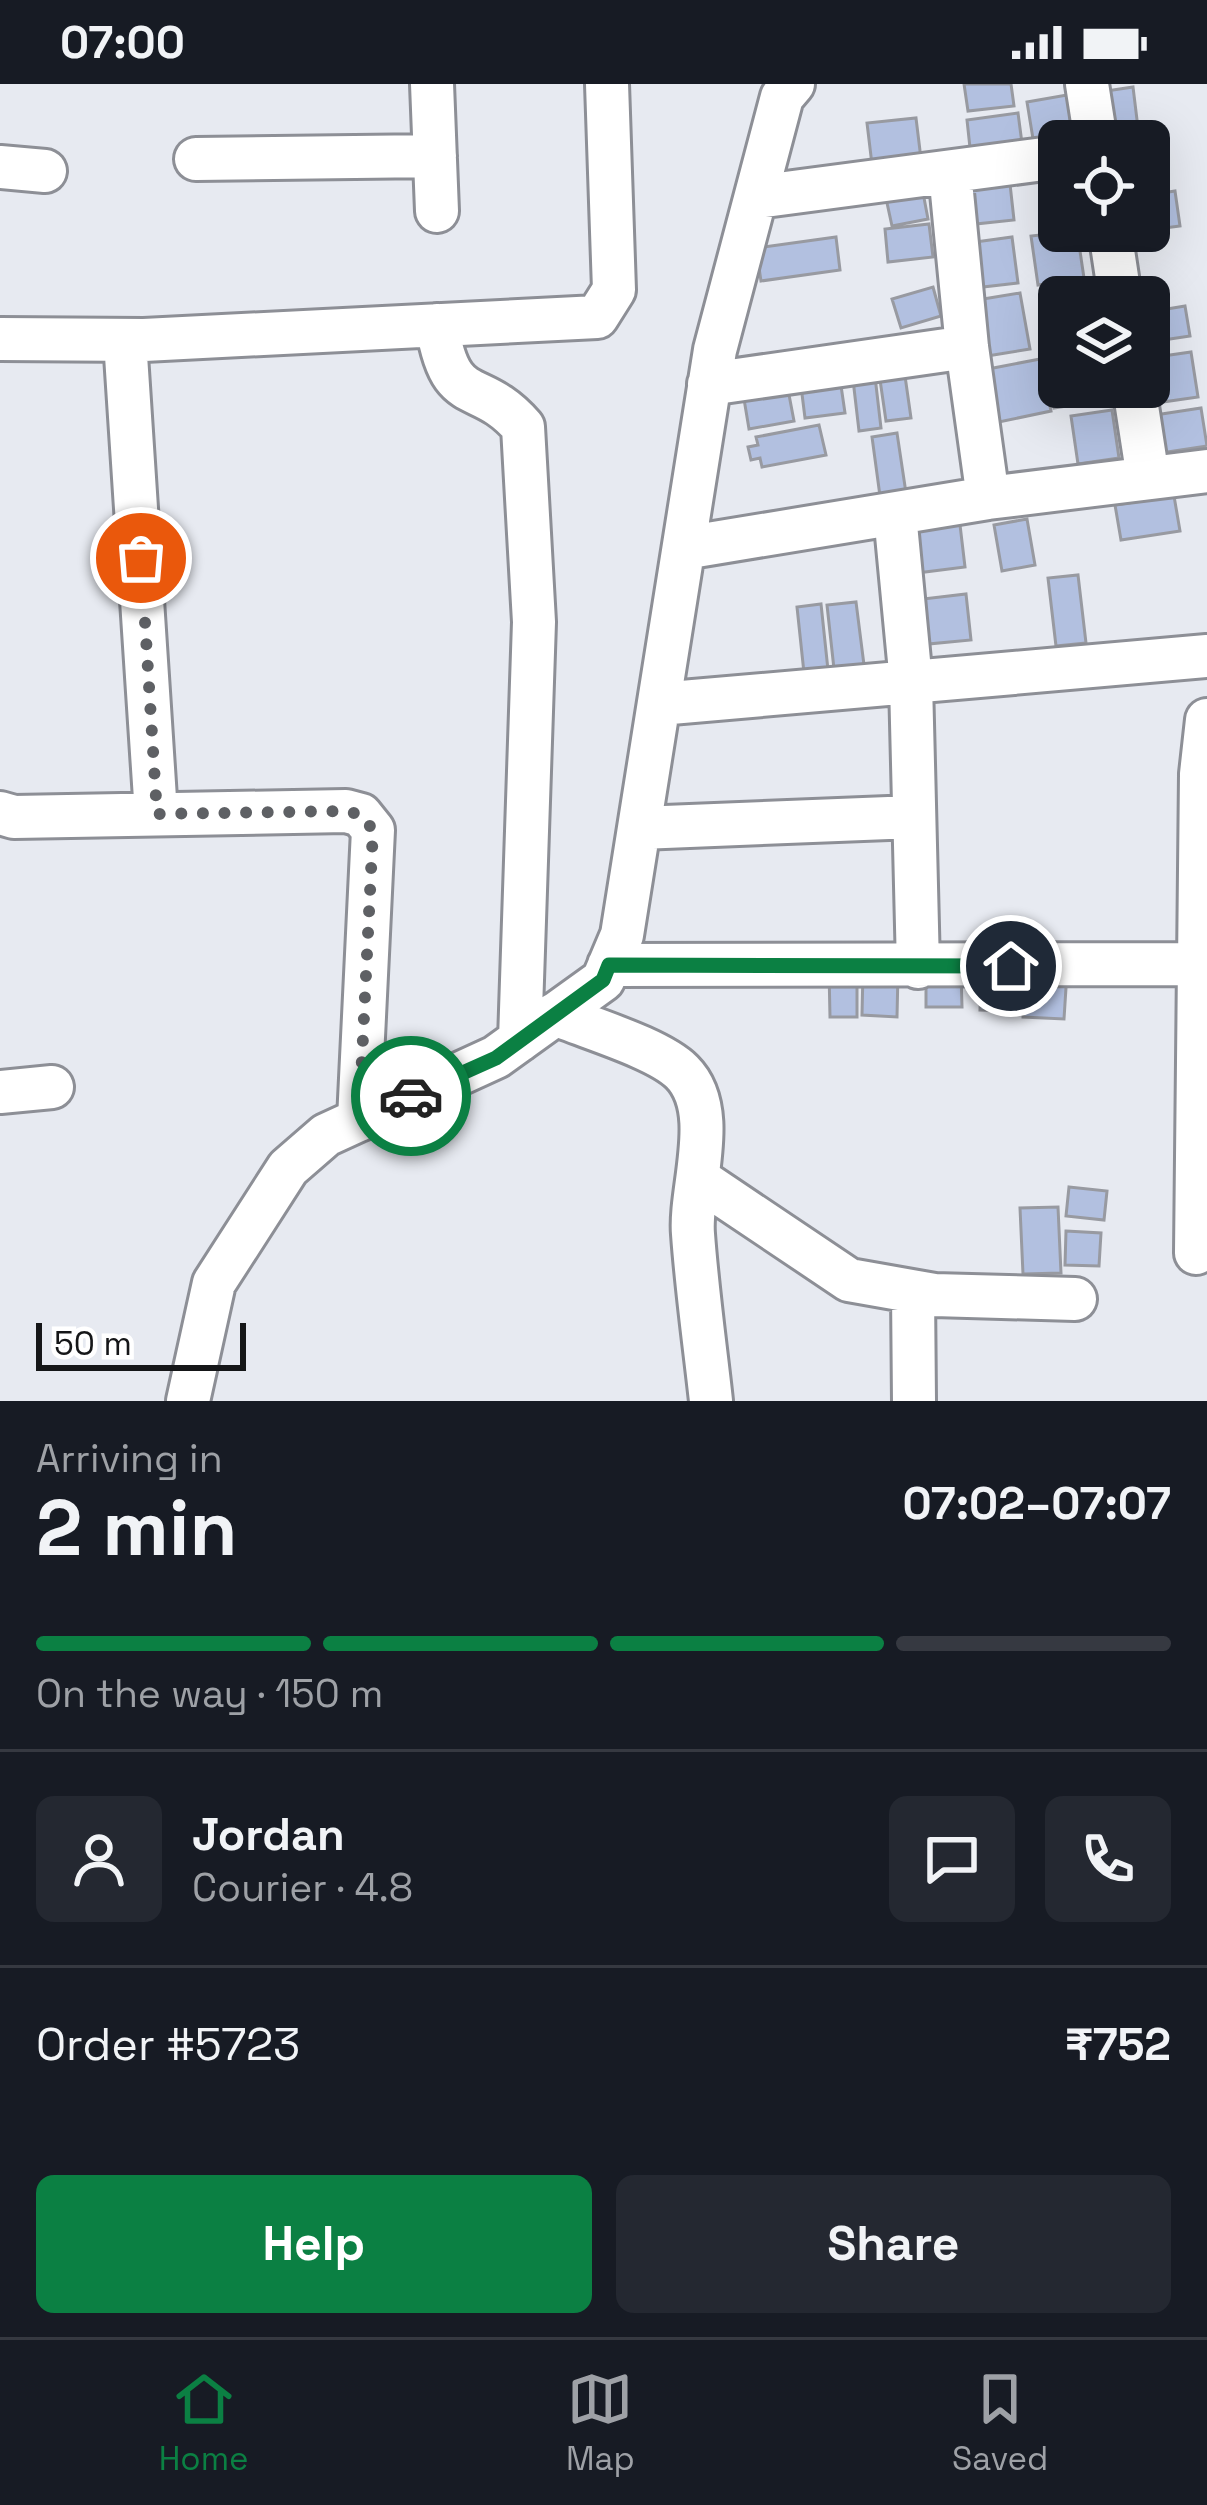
<!DOCTYPE html>
<html lang="en">
<head>
<meta charset="utf-8">
<style>
  body { margin:0; font-family:"Space Grotesk",sans-serif; background:#242831; color:#f1f3f6; height:100vh; display:flex; flex-direction:column; font-size:45px; white-space:nowrap }
  * { box-sizing:border-box; margin:0 }
  p { font-size:39px; color:#9ea1a6 }
  .icon { flex:none; width:66px; height:66px; fill:none; stroke:currentColor; stroke-width:2; stroke-linecap:round; stroke-linejoin:round }
  .map { position:relative; height:1317px; overflow:hidden }
  .sheet { display:flex; flex-direction:column; background:#171b24; flex:1 }
  .sheet>* { flex:none }
  .tools { position:absolute; left:1038px; top:36px; display:grid; gap:24px }
  .tools a { display:grid; place-items:center; width:132px; height:132px; border-radius:18px; background:#171b24; box-shadow:0 12px 48px #0002; font-size:60px }
  .scale { position:absolute; left:36px; bottom:30px; width:210px; box-sizing:border-box; padding-left:12px; border:6px solid #151618; border-top:0; font-size:33px; line-height:42px; white-space:nowrap; color:#151618; -webkit-text-stroke:9px #fff; paint-order:stroke }
  .pin { position:absolute; display:grid; place-items:center; width:102px; height:102px; color:#fff; margin:-51px; border:6px solid #fff; border-radius:50%; box-shadow:0 3px 12px #0007 }
  .courier { position:absolute; display:grid; place-items:center; width:120px; height:120px; margin:-60px; border:9px solid #0b8043; border-radius:50%; background:#fff; color:#222; box-shadow:0 3px 15px #0007 }
  .summary em { font-style:normal; font-weight:600 }
  .summary div { display:flex; flex-direction:column-reverse }
  .summary { display:flex; align-items:center; justify-content:space-between; height:204px; padding:0 36px }
  h1 { font-size:78px; font-weight:600; line-height:90px }
  .bar { display:grid; grid-template-columns:repeat(4,1fr); gap:18px 12px; align-content:center; height:144px; padding:0 36px }
  .bar i { height:15px; border-radius:9px; background:#363941 }
  .bar .selected { background:#0b8043 }
  .bar p { grid-column:span 4 }
  .line { display:flex; align-items:center; gap:30px; padding:0 36px; border-top:3px solid #363941 }
  .line div { flex:1 }
  .round { display:grid; place-items:center; flex:none; width:126px; height:126px; border-radius:18px; background:#242831 }
  .button { display:flex; gap:24px; margin-top:auto; padding:24px 36px }
  .button a { flex:1; height:138px; border-radius:18px; background:#0b8043; color:#fff; font-size:48px; font-weight:600; line-height:138px; text-align:center }
  .button a+a { background:#242831; color:#f1f3f6 }
  .status { display:flex; justify-content:space-between; align-items:center; height:84px; padding:0 60px; background:#171b24; direction:ltr }
  .status svg { height:33px; fill:currentColor }
  .menu { display:flex; justify-content:space-around; align-items:center; height:168px; border-top:3px solid #363941; background:#171b24; font-size:33px; color:#9ea1a6 }
  .menu a { display:grid; justify-items:center; gap:6px }
  .menu .selected { color:#0b8043 }
  .map>svg:first-child { display:block }
</style>
</head>
<body>
<div class="status"><b>07:00</b><svg viewBox="0 0 49 12"><path d="M0 12V9h3v3zM5 12V6h3v6zM10 12V3h3v9zM15 12V0h3v12zM26 1h20v11H26zM47 4h2v5h-2z"/></svg></div>
<div class="map">
<svg width="1207" height="1317" viewBox="0 0 1207 1317">
  <rect width="100%" height="100%" fill="#e7eaf1"/>
  <path fill="#b2c0e0" stroke="#989aa1" stroke-width="3" d="M 964,0 L 1011,0 L 1014,22 L 968,27 Z
    M 1133,3 L 1138,44 L 1099,50 L 1093,9 Z
    M 1067,11 L 1073,55 L 1034,61 L 1027,18 Z
    M 1018,29 L 1023,67 L 971,73 L 967,36 Z
    M 916,34 L 922,83 L 873,89 L 867,39 Z
    M 1009,91 L 1014,136 L 966,141 L 961,97 Z
    M 921,98 L 928,135 L 892,142 L 884,105 Z
    M 1175,107 L 1180,142 L 1149,146 L 1149,111 Z
    M 929,140 L 933,173 L 888,178 L 885,145 Z
    M 1077,147 L 1084,194 L 1038,201 L 1031,152 Z
    M 836,153 L 840,186 L 761,197 L 756,164 Z
    M 1012,153 L 1018,199 L 974,204 L 968,159 Z
    M 933,203 L 941,232 L 901,244 L 892,215 Z
    M 1090,204 L 1092,213 L 1059,213 L 1059,257 L 1052,258 L 1045,211 Z
    M 1020,209 L 1030,265 L 981,273 L 971,217 Z
    M 1185,222 L 1190,252 L 1150,258 L 1149,228 Z
    M 1191,268 L 1198,313 L 1156,319 L 1149,274 Z
    M 1059,270 L 1059,303 L 1097,303 L 1099,317 L 1054,324 L 1046,272 Z
    M 1040,275 L 1051,327 L 994,339 L 983,286 Z
    M 903,278 L 911,334 L 886,337 L 878,282 Z
    M 874,284 L 881,344 L 859,347 L 852,287 Z
    M 839,288 L 845,329 L 805,334 L 800,294 Z
    M 786,295 L 794,337 L 749,345 L 742,303 Z
    M 1201,324 L 1207,362 L 1161,369 L 1155,331 Z
    M 1112,326 L 1119,374 L 1078,380 L 1071,332 Z
    M 819,341 L 826,371 L 762,383 L 760,374 L 751,376 L 748,363 L 758,361 L 756,353 Z
    M 897,349 L 906,409 L 880,412 L 872,353 Z
    M 1174,412 L 1180,447 L 1121,456 L 1115,421 Z
    M 958,424 L 965,483 L 909,490 L 902,431 Z
    M 1027,435 L 1035,481 L 1002,487 L 994,441 Z
    M 1078,491 L 1086,559 L 1056,562 L 1048,494 Z
    M 966,510 L 971,556 L 928,560 L 923,515 Z
    M 856,518 L 864,581 L 834,585 L 827,521 Z
    M 821,520 L 828,586 L 804,589 L 797,523 Z
    M 829,886 L 857,886 L 857,933 L 830,933 Z
    M 1025,886 L 1067,888 L 1064,935 L 1023,933 Z
    M 863,887 L 898,888 L 897,933 L 862,931 Z
    M 961,888 L 962,923 L 926,923 L 926,889 Z
    M 981,890 L 1011,891 L 1011,927 L 980,926 Z
    M 1069,1103 L 1107,1107 L 1104,1136 L 1066,1132 Z
    M 1058,1123 L 1061,1189 L 1023,1190 L 1020,1124 Z
    M 1066,1147 L 1101,1149 L 1099,1182 L 1065,1181 Z"/>
  <g fill="none" stroke-linecap="round" stroke-linejoin="round">
    <defs>
      <path id="minor" d="M 432,0 L 437,127
        M 1087,0 L 1096,57
        M 196,75 L 435,72
        M 0,83 L 45,87
        M 950,88 L 967,263 L 988,414
        M 756,113 L 1059,73
        M 1110,147 L 1120,213
        M 437,241 C 451,328 478,291 523,343 L 534,538 L 520,956
        M 0,255 L 144,256 L 597,233 L 614,206 L 607,0
        M 125,256 L 156,730
        M 709,300 L 967,263
        M 1134,303 L 1148,394
        M 895,430 L 911,598 L 918,883
        M 684,464 L 988,414 L 1207,387
        M 659,620 L 1207,572
        M 0,729 L 14,733 L 346,727 L 361,731 L 373,746 L 359,1036
        M 640,744 L 914,733
        M 609,881 L 1199,880
        M 555,930 C 588,944 658,964 682,988 C 721,1027 689,1105 693,1150 C 697,1206 705,1262 711,1317
        M 0,1008 L 52,1003
        M 700,1096 L 849,1196 L 934,1211 L 1075,1215
        M 1196,1169 L 1201,690 L 1207,636
        M 913,1208 L 914,1317
        M 188,1317 L 214,1199 L 288,1084 L 326,1051 L 496,973 L 603,896 L 622,851 L 715,266 L 782,13 L 793,0"/>
    </defs>
    <use href="#minor" stroke="#8d8f96" stroke-width="48"/>
    <use href="#minor" stroke="#fff" stroke-width="42"/>
  </g>
  <g fill="none" stroke-linecap="round" stroke-linejoin="round">
    <path stroke="#5e6064" stroke-width="12" stroke-dasharray="0 21.6" d="M 141,474 L 157,730 L 346,727 L 361,731 L 373,746 L 359,1036 L 411,1012"/>
    <path stroke="#0b8043" stroke-width="15" d="M 411,1012 L 496,974 L 603,896 L 609,881 L 1011,882"/>
  </g>
</svg>
<div class="tools">
<a><svg class="icon" aria-label="locate" viewBox="0 0 24 24"><circle cx="12" cy="12" r="6"/><path d="M12 2v4M12 18v4M2 12h4M18 12h4"/></svg></a>
<a><svg class="icon" aria-label="layers" viewBox="0 0 24 24"><path d="M12 4l9 5-9 5-9-5zM3 14l9 5 9-5"/></svg></a>
</div>
<div class="scale">50 m</div>
<div class="pin" style="left:141px;top:474px;background:#ea580c"><svg class="icon" aria-label="bag" viewBox="0 0 24 24"><path d="M5 8h14l-1 12H6zM9 8a3 3 0 0 1 6 0"/></svg></div>
<div class="pin" style="left:1011px;top:882px;background:#1f2937"><svg class="icon" aria-label="home" viewBox="0 0 24 24"><path d="M3 11l9-7 9 7M6 9v11h12V9"/></svg></div>
<div class="courier" style="left:411px;top:1012px"><svg class="icon" aria-label="car" viewBox="0 0 24 24"><path d="M5 17H2v-5l4-1 3-4h7l3 4 3 1v5h-3M9 17h6M6 11h13"/><circle cx="7" cy="17" r="2"/><circle cx="17" cy="17" r="2"/></svg></div>
</div>
<section class="sheet">
<div class="summary"><div><h1>2 min</h1><p>Arriving in</p></div><em>07:02–07:07</em></div>
<div class="bar"><i class="selected"></i><i class="selected"></i><i class="selected"></i><i></i><p>On the way · 150 m</p></div>
<div class="line" style="height:216px"><a class="round"><svg class="icon" aria-label="person" viewBox="0 0 24 24"><circle cx="12" cy="8" r="4"/><path d="M4 21q1-7 8-7t8 7"/></svg></a><div><b>Jordan</b><p>Courier · 4.8</p></div><a class="round"><svg class="icon" aria-label="chat" viewBox="0 0 24 24"><path d="M4 5h16v11H9l-5 4z"/></svg></a><a class="round"><svg class="icon" aria-label="phone" viewBox="0 0 24 24"><path d="M5 4h4l2 5-3 2q2 4 5 5l2-3 5 2v4C11 20 4 13 5 4z"/></svg></a></div>
<div class="line" style="height:156px"><div>Order #5723</div><b>₹752</b></div>
<div class="button"><a>Help</a><a>Share</a></div>
</section>
<nav class="menu">
<a class="selected"><svg class="icon" aria-label="home" viewBox="0 0 24 24"><path d="M3 11l9-7 9 7M6 9v11h12V9"/></svg>Home</a>
<a><svg class="icon" aria-label="map" viewBox="0 0 24 24"><path d="M3 6l6-2 6 2 6-2v14l-6 2-6-2-6 2zM9 4v14M15 6v14"/></svg>Map</a>
<a><svg class="icon" aria-label="saved" viewBox="0 0 24 24"><path d="M7 4h10v16l-5-4-5 4z"/></svg>Saved</a>
</nav>
</body>
</html>
